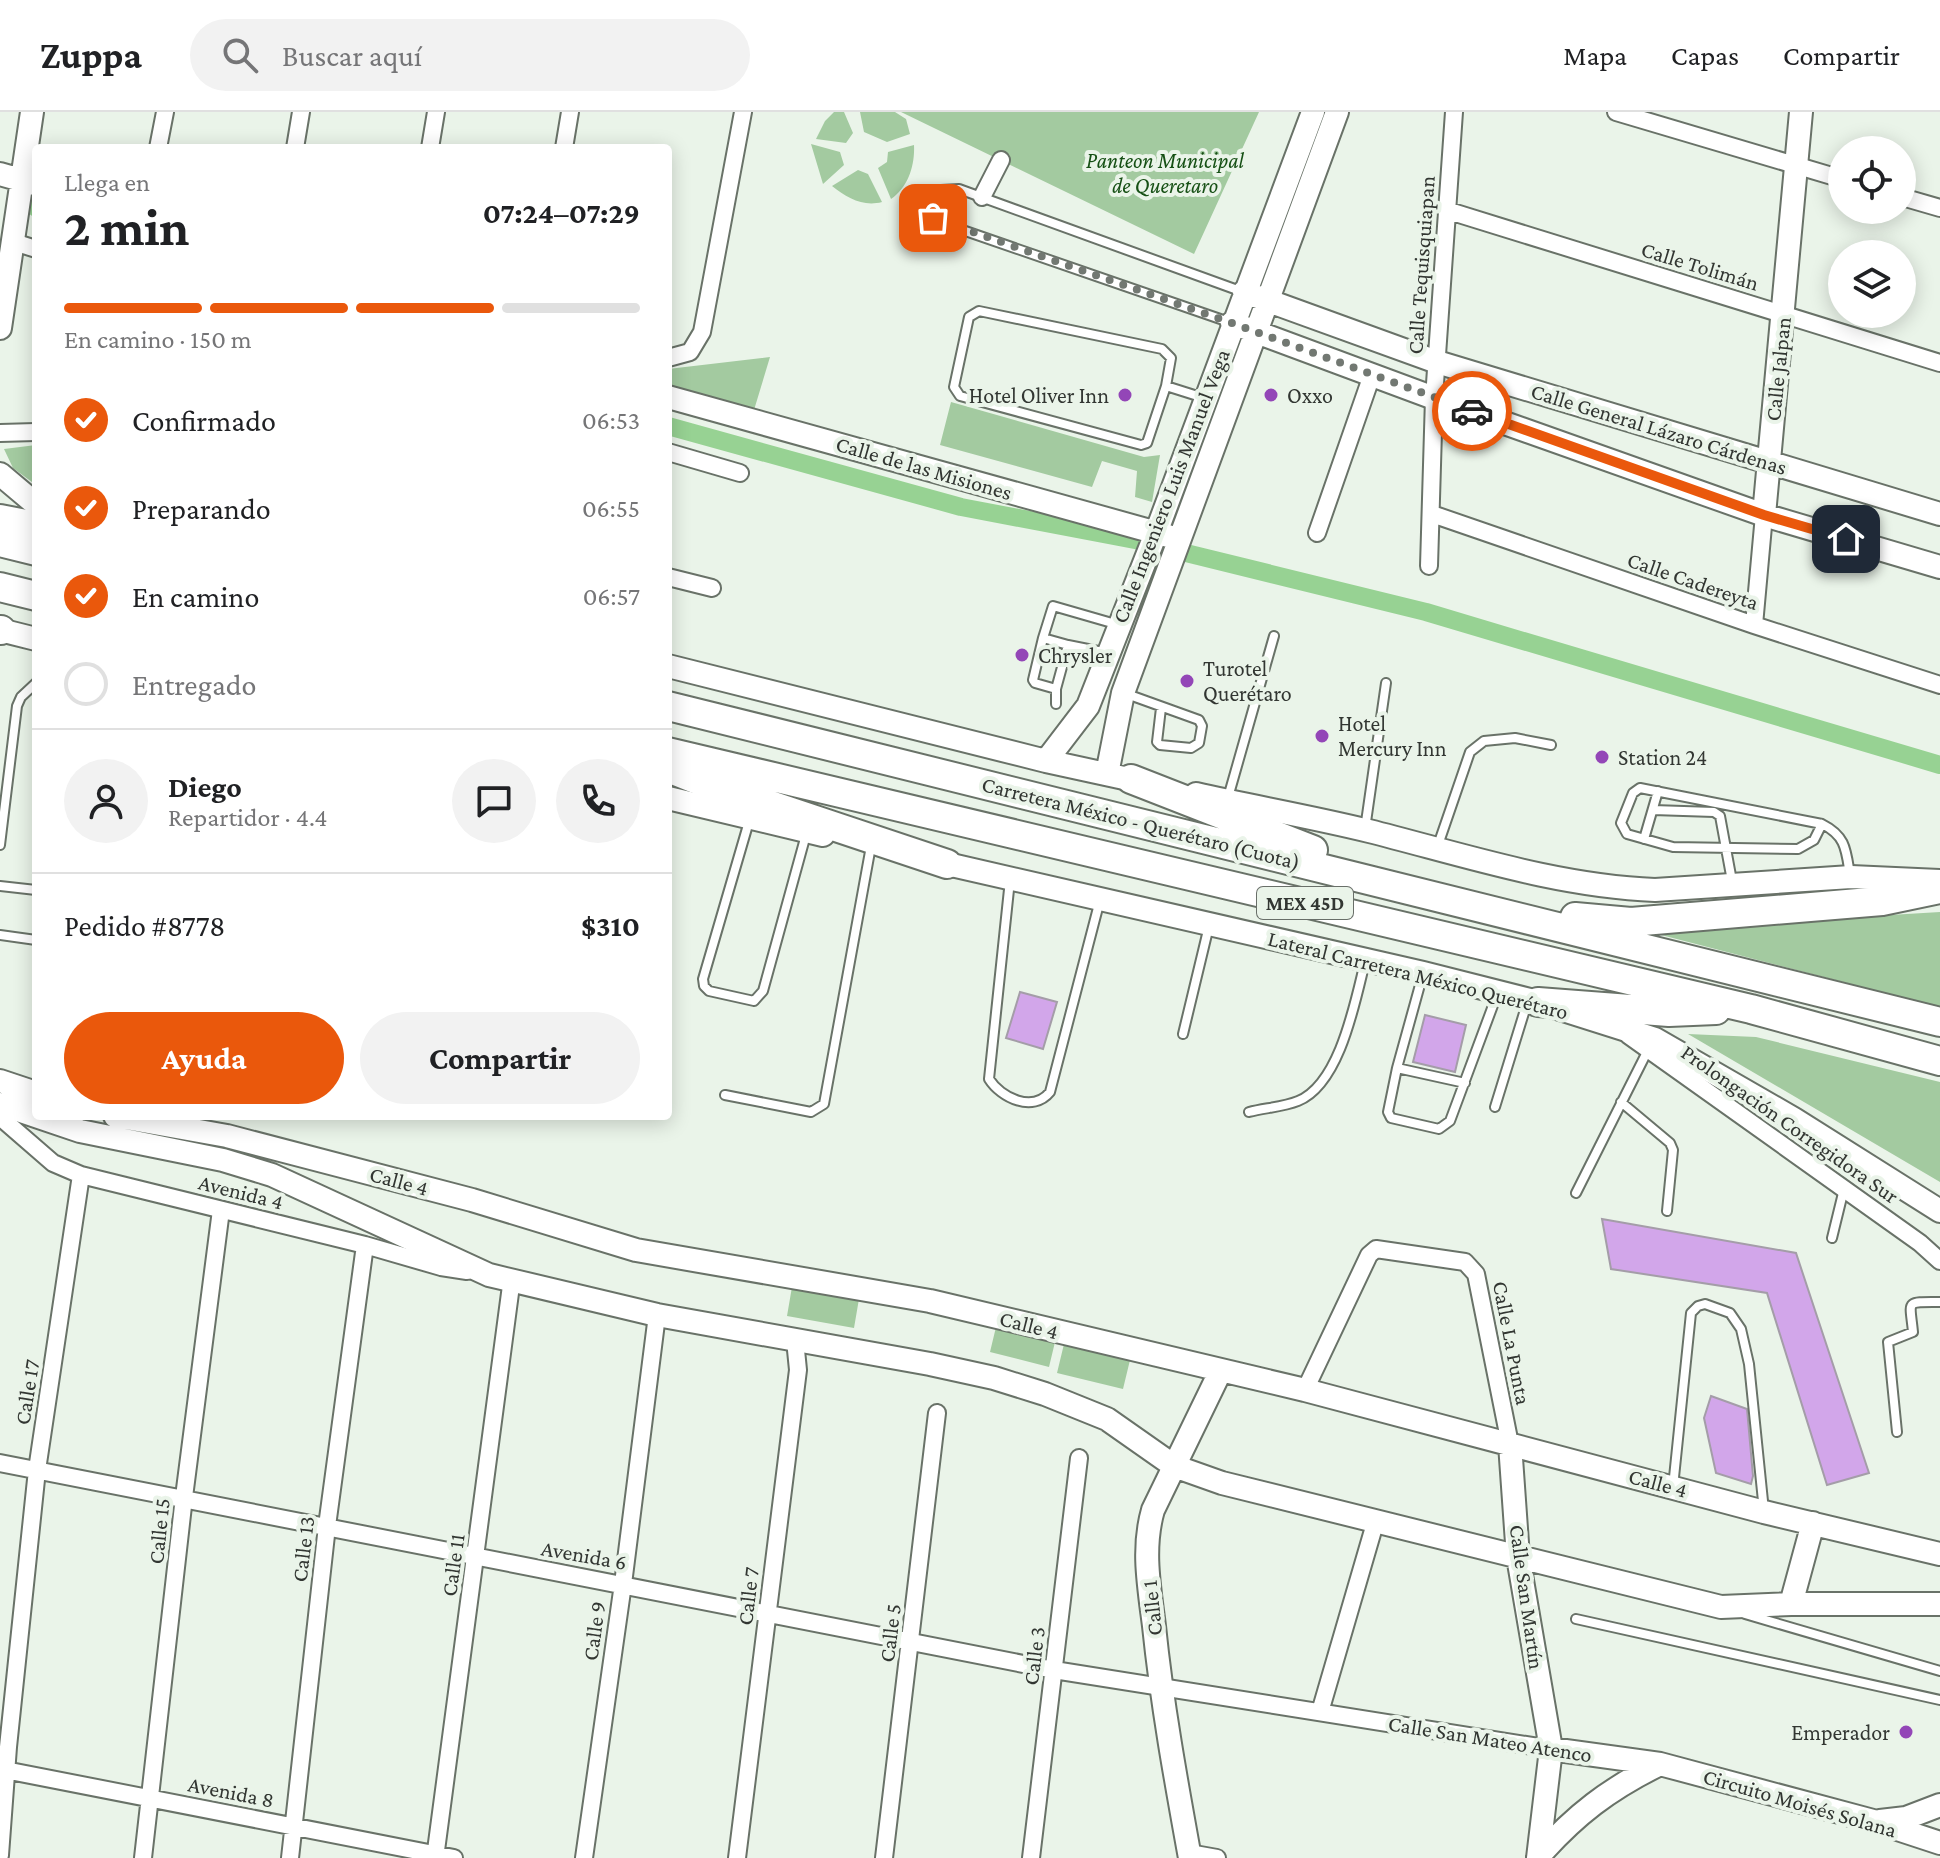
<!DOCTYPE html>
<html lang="es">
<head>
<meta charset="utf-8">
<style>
  body { margin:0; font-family:"Crimson Pro",serif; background:#f2f2f2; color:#202124; height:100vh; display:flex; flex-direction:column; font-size:30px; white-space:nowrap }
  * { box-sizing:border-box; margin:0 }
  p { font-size:26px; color:#757577 }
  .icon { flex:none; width:44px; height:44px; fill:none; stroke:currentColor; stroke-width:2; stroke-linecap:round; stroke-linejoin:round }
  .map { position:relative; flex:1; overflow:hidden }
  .panel { position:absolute; left:32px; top:32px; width:640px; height:976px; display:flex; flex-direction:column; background:#fff; border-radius:8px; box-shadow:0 4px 20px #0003 }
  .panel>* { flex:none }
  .tools { position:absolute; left:1828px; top:24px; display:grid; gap:16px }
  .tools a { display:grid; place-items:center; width:88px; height:88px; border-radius:50%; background:#fff; box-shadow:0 4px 20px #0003; font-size:40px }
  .pin { position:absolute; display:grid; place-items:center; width:68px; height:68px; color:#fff; margin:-34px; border-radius:16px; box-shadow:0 4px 12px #0006 }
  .courier { position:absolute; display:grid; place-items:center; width:80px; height:80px; margin:-40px; border:6px solid #ea580c; border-radius:50%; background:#fff; color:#222; box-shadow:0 2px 10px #0007 }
  .headline em { font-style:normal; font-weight:700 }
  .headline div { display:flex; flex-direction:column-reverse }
  .headline { display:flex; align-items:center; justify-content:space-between; height:136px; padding:0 32px }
  h1 { font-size:52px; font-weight:700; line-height:60px }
  .bar { display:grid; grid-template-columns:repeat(4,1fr); gap:12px 8px; align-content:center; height:96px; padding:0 32px }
  .bar i { height:10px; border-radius:6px; background:#e0e0e0 }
  .bar .active { background:#ea580c }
  .bar p { grid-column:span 4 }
  .line { display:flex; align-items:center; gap:20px; padding:0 32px; border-top:2px solid #e0e0e0 }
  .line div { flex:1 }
  .round { display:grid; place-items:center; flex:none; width:84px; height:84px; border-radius:42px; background:#f2f2f2 }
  ol { padding:0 32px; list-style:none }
  li { display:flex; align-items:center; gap:24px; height:88px }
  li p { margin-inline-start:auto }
  li .icon { padding:8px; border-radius:50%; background:#ea580c; color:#fff; stroke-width:4 }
  li:last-child { color:#757577 }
  li i { width:44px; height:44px; border:4px solid #e0e0e0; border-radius:50% }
  .action { display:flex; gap:16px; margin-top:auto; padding:16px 32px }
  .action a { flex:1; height:92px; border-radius:48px; background:#ea580c; color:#fff; font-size:32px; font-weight:700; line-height:92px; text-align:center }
  .action a+a { background:#f2f2f2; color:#202124 }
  header { display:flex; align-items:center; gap:48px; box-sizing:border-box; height:112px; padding:0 40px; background:#fff; border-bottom:2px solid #e0e0e0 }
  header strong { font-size:38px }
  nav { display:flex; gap:44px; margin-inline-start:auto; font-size:28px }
  .search { width:560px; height:72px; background:#f2f2f2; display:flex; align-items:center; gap:20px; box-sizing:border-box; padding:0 28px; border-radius:44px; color:#757577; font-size:30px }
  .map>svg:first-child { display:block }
</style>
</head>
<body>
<header>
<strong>Zuppa</strong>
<div class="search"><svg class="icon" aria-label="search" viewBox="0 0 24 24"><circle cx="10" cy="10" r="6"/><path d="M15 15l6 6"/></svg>Buscar aquí</div>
<nav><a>Mapa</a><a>Capas</a><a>Compartir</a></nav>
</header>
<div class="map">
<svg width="1940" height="1746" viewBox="0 0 1940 1746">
  <rect width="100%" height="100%" fill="#eaf4e9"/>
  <path fill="#a3caa0" d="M 834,0 L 844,0 L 853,21 L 846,31 L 816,27 L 825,9 Z
    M 860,0 L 895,0 L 906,7 L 910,22 L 887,30 L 864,20 Z
    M 901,0 L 1259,0 L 1194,142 Z
    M 811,32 L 840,40 L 844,53 L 823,72 Z
    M 914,33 C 915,54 908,75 891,87 L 878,56 L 887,50 L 888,40 Z
    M 858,58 L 868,62 L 882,90 C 863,95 847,86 832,74 Z
    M 770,245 L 754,298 L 668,276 L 668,257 Z
    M 951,290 L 1144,345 L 1160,343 L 1152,390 L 1135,385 L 1137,359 L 1102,349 L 1092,375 L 940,333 Z
    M 36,333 L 36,373 L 13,356 L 4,337 Z
    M 1940,800 L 1940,895 L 1642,818 Z
    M 1688,922 L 1756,925 L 1940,970 L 1940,1070 Z
    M 793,1169 L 860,1181 L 854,1216 L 787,1204 Z
    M 996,1215 L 1055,1230 L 1049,1255 L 990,1240 Z
    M 1064,1232 L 1130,1248 L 1123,1277 L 1057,1261 Z"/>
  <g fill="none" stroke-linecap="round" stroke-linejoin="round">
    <path stroke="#97d293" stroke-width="18" d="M 35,95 L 36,96
      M 668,314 L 961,395 L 1140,429
      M 1186,441 L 1426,500 L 1940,653"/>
  </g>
  <path fill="#d2a6ea" stroke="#a49da8" stroke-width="2" d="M 1020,880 L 1057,890 L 1043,937 L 1006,926 Z
    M 1425,903 L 1466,913 L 1455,960 L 1413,950 Z
    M 1602,1107 L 1796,1141 L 1869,1361 L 1827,1373 L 1767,1181 L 1611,1157 Z
    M 1711,1284 L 1747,1297 L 1753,1364 L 1751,1372 L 1716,1361 L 1704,1306 Z"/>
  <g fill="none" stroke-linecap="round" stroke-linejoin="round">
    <defs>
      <path id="lane" d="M 979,199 L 1162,237 L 1171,246 L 1166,274 L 1147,331 L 1141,333 L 960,284 L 954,275 L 969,205 Z
        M 1229,210 L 948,113 L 933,106 L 931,90 L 941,78 L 959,77 L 1243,180
        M 1166,274 L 1204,286
        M 1043,526 L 1033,568 L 1035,571 L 1056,577
        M 1068,533 L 1043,526 L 1053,494 L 1119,513
        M 1124,581 L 1199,608 L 1202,614 L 1199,631 L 1191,636 L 1160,633 L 1157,630 L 1161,596
        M 1056,592 L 1056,577 L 1068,533 L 1108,541
        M 1227,689 L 1274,524
        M 1653,698 L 1714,700 L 1720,704 L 1732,769
        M 750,706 L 703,867 L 704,874 L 709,879 L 754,889 L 763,879 L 807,719
        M 1822,712 L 1814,728 L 1798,737 L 1673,735 L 1627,722 L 1621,711 L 1633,681 L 1640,676 L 1822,712 C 1846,724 1846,738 1850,763
        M 1365,717 L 1386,571
        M 1644,727 L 1658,679
        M 0,733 L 17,594 L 21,585 L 36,571
        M 1437,736 L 1470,640 L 1484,629 L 1515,626 L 1551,633
        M 1010,768 L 989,967 C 1001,986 1033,1001 1050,980 L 1100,788
        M 0,774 L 36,778
        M 0,823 L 36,828
        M 1423,862 L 1397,956 L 1388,1000 L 1391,1006 L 1439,1017 L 1450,1009 L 1498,880
        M 1183,922 L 1209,814
        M 1397,956 L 1465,971
        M 725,983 L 811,1000 L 824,992 L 871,734
        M 1621,990 L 1670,1031 L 1673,1038 L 1667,1099
        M 1495,995 L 1528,888
        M 1249,1000 C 1264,996 1283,995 1298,989 C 1340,972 1355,890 1365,850
        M 1576,1081 L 1648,938
        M 1832,1126 L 1844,1077
        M 1897,1320 L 1888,1230 L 1913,1220 C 1910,1188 1904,1190 1940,1190
        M 1673,1375 L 1691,1201 L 1698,1194 L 1705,1192 L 1730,1201 L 1741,1217 L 1749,1252 L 1764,1399
        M 1745,1502 L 1940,1559
        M 1576,1507 L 1940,1588"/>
      <path id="street" d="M 1616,0 L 1842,67
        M 158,36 L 165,0
        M 295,36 L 301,0
        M 430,36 L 436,0
        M 564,36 L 570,0
        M 982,85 L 1001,48
        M 1902,85 L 1940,96
        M 1446,98 L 1940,251
        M 14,130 L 36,137
        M 668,246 L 690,240 L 702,220 L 743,0
        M 0,321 L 36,320
        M 668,340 L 740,361
        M 1432,402 L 1754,513 L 1940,573
        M 1317,421 L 1372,263
        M 1429,454 L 1434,286 L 1454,0
        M 668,465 L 712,476
        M 1754,513 L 1764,403
        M 1628,923 L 1920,1131 L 1940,1149
        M 0,1005 L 53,1051 L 81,1063 L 365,1133 L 441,1155 L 467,1159
        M 1305,1278 L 1369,1143 L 1376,1137 L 1465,1150 L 1476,1162 L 1510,1332
        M 0,1351 L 1054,1558 L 1551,1637
        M 1320,1600 L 1376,1408
        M 0,1657 L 454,1746
        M 1189,1741 L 1217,1746
        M 0,1743 L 8,1635 L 37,1358 L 81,1063
        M 143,1746 L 184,1385 L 221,1098
        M 290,1746 L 327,1414 L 365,1133
        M 435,1746 L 512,1166
        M 584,1746 L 623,1472 L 657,1203
        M 737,1746 L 798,1258 L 795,1228
        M 884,1746 L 937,1301
        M 1031,1746 L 1079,1346"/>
      <path id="secondary" d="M 0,62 L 35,72
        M 1244,180 L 1437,250 L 1940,402
        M 1232,211 L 1434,286 L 1764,403 L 1940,455
        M 0,216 L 32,0
        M 668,285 L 1168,424
        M 0,362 L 32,389
        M 1764,403 L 1801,0
        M 0,518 L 36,527
        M 668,554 L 1046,649 L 1147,671
        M 1046,649 L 1088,594 L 1156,421 L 1313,0
        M 1107,662 L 1123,581 L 1337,0
        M 1196,682 C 1254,695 1312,705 1369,719 C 1464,743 1557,774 1655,778 L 1851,765 L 1940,769
        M 668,686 L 823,723
        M 934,749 L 1423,861 L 1538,890 L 1655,927 L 1794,1007 L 1940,1099
        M 0,969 L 36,981
        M 0,992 L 80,1019 L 223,1048 L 272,1063 L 489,1163 L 657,1203 L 930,1252 L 994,1266 L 1045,1282 L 1107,1307 L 1174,1354 L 1222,1371 L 1721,1495 L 1791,1492 L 1940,1492
        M 115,1004 L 227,1024 L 472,1088 L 636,1138 L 930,1189 L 1305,1278 L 1764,1400 L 1940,1442
        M 1510,1332 L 1518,1445 L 1551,1637 L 1538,1746
        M 1791,1492 L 1813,1411
        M 1551,1637 L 1660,1652 L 1873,1709 L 1940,1731
        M 1880,1709 L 1906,1706 L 1940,1693
        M 1538,1745 C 1575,1703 1609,1677 1660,1652
        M 1190,1746 C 1176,1669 1162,1592 1154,1514 C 1149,1474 1142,1436 1153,1398 L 1220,1260"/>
      <path id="highway" d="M 0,407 L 36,414
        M 0,430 L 36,439
        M 0,475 L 36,484
        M 0,518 L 1,518
        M 668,594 L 1940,910
        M 668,640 L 1751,897 L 1940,949
        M 668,656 L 713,674 L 947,752
        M 1131,667 L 1313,738
        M 1575,805 L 1631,810 L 1882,789 L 1940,777
        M 1538,890 L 1669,900 L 1716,898"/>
    </defs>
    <use href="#lane" stroke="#697268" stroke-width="12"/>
    <use href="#street" stroke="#697268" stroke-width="20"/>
    <use href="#secondary" stroke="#697268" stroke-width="26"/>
    <use href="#highway" stroke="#697268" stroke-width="32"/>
    <use href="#lane" stroke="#fff" stroke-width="8"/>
    <use href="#street" stroke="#fff" stroke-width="16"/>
    <use href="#secondary" stroke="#fff" stroke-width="22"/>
    <use href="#highway" stroke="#fff" stroke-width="28"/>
  </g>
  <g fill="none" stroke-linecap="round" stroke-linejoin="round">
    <path stroke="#727872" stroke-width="8" stroke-dasharray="0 14.4" d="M 933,106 L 1232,211 L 1472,299"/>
    <path stroke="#ea580c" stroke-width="10" d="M 1472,299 L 1764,403 L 1846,427"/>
  </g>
  <g fill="#9346b7" stroke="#eaf4e9" stroke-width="3">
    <circle cx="1125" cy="283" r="8"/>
    <circle cx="1271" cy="283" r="8"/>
    <circle cx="1022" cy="543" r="8"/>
    <circle cx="1187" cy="569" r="8"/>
    <circle cx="1322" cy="624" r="8"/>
    <circle cx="1602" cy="645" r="8"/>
    <circle cx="1906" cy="1620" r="8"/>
  </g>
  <g text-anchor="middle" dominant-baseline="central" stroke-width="8" stroke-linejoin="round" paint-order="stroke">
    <rect fill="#eaf4e9" stroke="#696f69" stroke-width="2" x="1257" y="775" width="96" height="32" rx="6"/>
    <g font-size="20" font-weight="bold" fill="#323632">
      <text x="1305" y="791">MEX 45D</text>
    </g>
    <g font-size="22" font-style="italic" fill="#165015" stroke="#eaf4e9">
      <text x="1165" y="48">Panteon Municipal<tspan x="1165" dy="25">de Queretaro</tspan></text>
    </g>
    <g font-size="22" fill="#323632" stroke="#eaf4e9">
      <text transform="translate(1421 153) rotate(-86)">Calle Tequisquiapan</text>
      <text transform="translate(1700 154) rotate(17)">Calle Tolimán</text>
      <text transform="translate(1778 257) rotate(-84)">Calle Jalpan</text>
      <text transform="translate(1659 317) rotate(17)">Calle General Lázaro Cárdenas</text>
      <text transform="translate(924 356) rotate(16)">Calle de las Misiones</text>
      <text transform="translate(1171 374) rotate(-69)">Calle Ingeniero Luis Manuel Vega</text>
      <text transform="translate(1693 469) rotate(19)">Calle Cadereyta</text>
      <text transform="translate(1141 711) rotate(14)">Carretera México - Querétaro (Cuota)</text>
      <text transform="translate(1418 863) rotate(14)">Lateral Carretera México Querétaro</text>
      <text transform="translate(1790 1012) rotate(35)">Prolongación Corregidora Sur</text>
      <text transform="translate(399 1069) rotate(15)">Calle 4</text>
      <text transform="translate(241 1080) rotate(14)">Avenida 4</text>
      <text transform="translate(1029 1213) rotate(14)">Calle 4</text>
      <text transform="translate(1512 1231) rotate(79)">Calle La Punta</text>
      <text transform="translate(27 1280) rotate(-81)">Calle 17</text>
      <text transform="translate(1658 1371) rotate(15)">Calle 4</text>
      <text transform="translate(159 1419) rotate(-84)">Calle 15</text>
      <text transform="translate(303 1437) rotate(-83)">Calle 13</text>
      <text transform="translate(584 1443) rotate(10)">Avenida 6</text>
      <text transform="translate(453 1453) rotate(-82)">Calle 11</text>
      <text transform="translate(748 1484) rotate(-83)">Calle 7</text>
      <text transform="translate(1527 1485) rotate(82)">Calle San Martín</text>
      <text transform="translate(1152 1496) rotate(-96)">Calle 1</text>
      <text transform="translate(594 1519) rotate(-82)">Calle 9</text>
      <text transform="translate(890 1521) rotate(-83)">Calle 5</text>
      <text transform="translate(1034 1544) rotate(-83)">Calle 3</text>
      <text transform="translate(1490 1627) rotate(9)">Calle San Mateo Atenco</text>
      <text transform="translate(231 1680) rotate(11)">Avenida 8</text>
      <text transform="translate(1800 1691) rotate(16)">Circuito Moisés Solana</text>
    </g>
    <g font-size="22" fill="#323632" stroke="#eaf4e9" text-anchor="start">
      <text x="1109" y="283" text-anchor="end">Hotel Oliver Inn</text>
      <text x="1287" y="283">Oxxo</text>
      <text x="1038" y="543">Chrysler</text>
      <text x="1203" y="556">Turotel<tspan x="1203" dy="25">Querétaro</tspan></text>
      <text x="1338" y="611">Hotel<tspan x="1338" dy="25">Mercury Inn</tspan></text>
      <text x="1618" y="645">Station 24</text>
      <text x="1890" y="1620" text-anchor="end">Emperador</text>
    </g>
  </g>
</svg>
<div class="tools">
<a><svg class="icon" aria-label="locate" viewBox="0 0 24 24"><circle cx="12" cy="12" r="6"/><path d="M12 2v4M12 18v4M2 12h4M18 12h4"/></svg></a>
<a><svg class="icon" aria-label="layers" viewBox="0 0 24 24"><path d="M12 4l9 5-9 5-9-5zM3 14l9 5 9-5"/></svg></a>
</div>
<div class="pin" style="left:933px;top:106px;background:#ea580c"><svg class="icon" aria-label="bag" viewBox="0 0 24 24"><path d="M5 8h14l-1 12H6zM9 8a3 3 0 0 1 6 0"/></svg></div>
<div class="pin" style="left:1846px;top:427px;background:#1f2937"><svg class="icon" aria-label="home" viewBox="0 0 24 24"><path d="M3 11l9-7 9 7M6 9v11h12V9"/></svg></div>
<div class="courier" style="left:1472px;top:299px"><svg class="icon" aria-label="car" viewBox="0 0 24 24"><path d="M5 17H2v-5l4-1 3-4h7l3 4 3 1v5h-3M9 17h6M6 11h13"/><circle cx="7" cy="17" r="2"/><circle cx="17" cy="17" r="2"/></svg></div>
<section class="panel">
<div class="headline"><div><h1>2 min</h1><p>Llega en</p></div><em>07:24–07:29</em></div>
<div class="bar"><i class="active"></i><i class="active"></i><i class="active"></i><i></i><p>En camino · 150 m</p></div>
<ol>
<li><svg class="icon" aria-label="check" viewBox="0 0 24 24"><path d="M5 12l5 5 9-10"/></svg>Confirmado<p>06:53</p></li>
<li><svg class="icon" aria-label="check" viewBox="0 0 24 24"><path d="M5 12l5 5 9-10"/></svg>Preparando<p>06:55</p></li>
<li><svg class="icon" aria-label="check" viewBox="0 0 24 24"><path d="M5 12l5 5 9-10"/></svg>En camino<p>06:57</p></li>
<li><i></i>Entregado</li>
</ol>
<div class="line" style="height:144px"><a class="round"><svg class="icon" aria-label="person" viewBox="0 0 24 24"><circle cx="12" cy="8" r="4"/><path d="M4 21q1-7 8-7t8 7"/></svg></a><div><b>Diego</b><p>Repartidor · 4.4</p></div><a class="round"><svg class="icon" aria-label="chat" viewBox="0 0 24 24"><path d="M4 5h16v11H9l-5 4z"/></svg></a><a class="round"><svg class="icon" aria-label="phone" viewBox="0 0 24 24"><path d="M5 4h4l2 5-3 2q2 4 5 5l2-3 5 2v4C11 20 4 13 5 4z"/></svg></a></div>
<div class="line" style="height:104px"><div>Pedido #8778</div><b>$310</b></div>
<div class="action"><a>Ayuda</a><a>Compartir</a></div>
</section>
</div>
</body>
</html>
